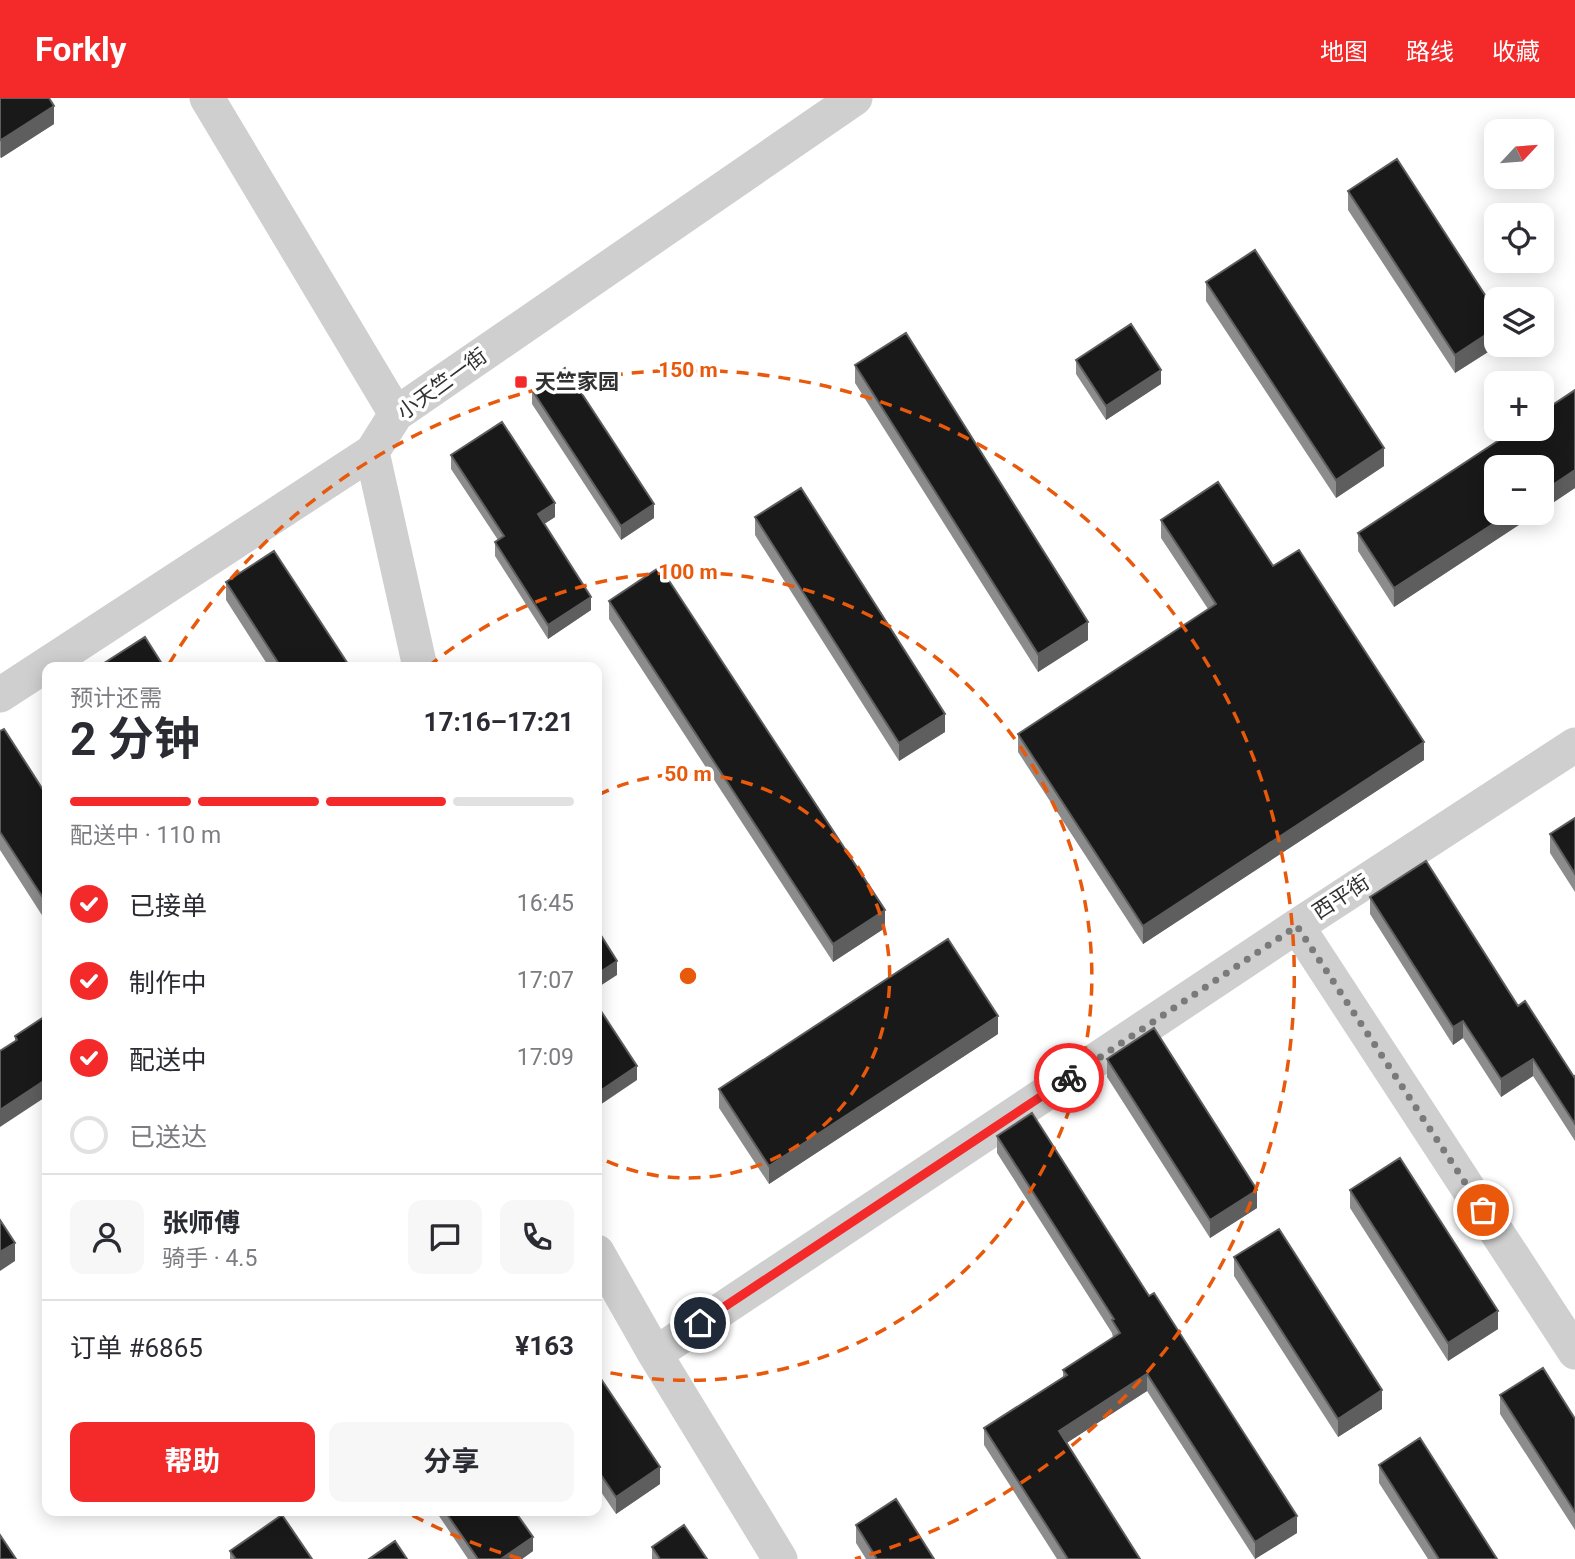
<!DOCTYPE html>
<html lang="zh">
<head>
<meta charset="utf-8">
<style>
  body { margin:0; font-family:Roboto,"Noto Sans SC",sans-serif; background:#f7f7f7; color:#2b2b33; height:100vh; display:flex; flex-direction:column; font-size:26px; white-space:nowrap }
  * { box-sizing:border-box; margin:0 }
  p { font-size:23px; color:#7c7c81 }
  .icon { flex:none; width:38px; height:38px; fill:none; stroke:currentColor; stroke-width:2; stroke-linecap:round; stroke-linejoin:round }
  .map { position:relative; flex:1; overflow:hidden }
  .side { position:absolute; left:42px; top:564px; width:560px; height:854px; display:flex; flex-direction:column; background:#fff; border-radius:14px; box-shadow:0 4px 18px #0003 }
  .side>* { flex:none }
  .needle { width:46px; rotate:64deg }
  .fabs { position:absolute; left:1484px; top:21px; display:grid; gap:14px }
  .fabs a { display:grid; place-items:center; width:70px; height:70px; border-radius:14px; background:#fff; box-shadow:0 4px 18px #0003; font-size:35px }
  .pin { position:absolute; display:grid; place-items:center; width:60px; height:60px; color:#fff; margin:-30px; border:4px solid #fff; border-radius:50%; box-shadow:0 2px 7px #0007 }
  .courier { position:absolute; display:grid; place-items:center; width:70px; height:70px; margin:-35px; border:5px solid #f42a2a; border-radius:50%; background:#fff; color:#222; box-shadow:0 2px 9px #0007 }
  .headline em { font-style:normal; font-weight:700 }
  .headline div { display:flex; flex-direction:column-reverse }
  .headline { display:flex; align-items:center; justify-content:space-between; height:119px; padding:0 28px }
  h1 { font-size:46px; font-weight:700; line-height:52px }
  .bar { display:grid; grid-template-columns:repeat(4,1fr); gap:10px 7px; align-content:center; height:84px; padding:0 28px }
  .bar i { height:9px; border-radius:5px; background:#e1e1e2 }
  .bar .active { background:#f42a2a }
  .bar p { grid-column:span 4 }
  .line { display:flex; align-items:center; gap:18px; padding:0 28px; border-top:2px solid #e1e1e2 }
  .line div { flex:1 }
  .round { display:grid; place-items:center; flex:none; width:74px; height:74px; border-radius:14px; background:#f7f7f7 }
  ol { padding:0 28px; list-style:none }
  li { display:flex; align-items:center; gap:21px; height:77px }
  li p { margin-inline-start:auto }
  li .icon { padding:7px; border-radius:50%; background:#f42a2a; color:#fff; stroke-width:4 }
  li:last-child { color:#7c7c81 }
  li i { width:38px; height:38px; border:4px solid #e1e1e2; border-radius:50% }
  .primary-button { display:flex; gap:14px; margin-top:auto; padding:14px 28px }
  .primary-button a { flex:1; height:80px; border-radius:14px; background:#f42a2a; color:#fff; font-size:28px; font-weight:700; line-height:80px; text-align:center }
  .primary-button a+a { background:#f7f7f7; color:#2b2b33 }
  header { display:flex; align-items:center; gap:42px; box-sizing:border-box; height:98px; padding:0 35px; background:#f42a2a; color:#fff }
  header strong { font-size:33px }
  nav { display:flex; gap:38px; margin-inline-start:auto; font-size:24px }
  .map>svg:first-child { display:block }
</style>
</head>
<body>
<header>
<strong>Forkly</strong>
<nav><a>地图</a><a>路线</a><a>收藏</a></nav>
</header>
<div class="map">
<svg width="1575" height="1461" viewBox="0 0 1575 1461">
  <rect width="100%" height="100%" fill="#fff"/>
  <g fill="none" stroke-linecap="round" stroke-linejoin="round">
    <path stroke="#cfcfcf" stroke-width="35" d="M 207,0 L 396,316
      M 372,354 L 420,569
      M 0,597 L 372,354 L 396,316 L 855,0
      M 1297,828 L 1575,1254
      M 597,1154 L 655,1256 L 780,1461
      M 655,1256 L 1297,828 L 1575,647"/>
  </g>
  <path fill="#8c8c8c" d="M 0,0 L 54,26 L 1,60 L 0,59 Z
    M 1348,93 L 1496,247 L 1499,247 L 1455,275 L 1348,112 Z
    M 1206,184 L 1384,368 L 1336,400 L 1206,203 Z
    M 1076,262 L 1161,286 L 1106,322 L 1076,276 Z
    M 855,267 L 1088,542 L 1038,574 L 855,285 Z
    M 532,292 L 654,420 L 621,442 L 532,306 Z
    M 1575,292 L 1575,390 L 1542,412 L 1542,369 L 1496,369 L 1496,415 L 1537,415 L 1394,509 L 1358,453 L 1358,435 L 1516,331 L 1542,331 L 1542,314 Z
    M 451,357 L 555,419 L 544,426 L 591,512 L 548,541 L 495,458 L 495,444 L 498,442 L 451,371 Z
    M 755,419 L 945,634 L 899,663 L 755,437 Z
    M 1161,422 L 1273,468 L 1424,662 L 1143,846 L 1018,654 L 1018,636 L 1208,511 L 1161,440 Z
    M 226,484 L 350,569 L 269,569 L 226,502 Z
    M 609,503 L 885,830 L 833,864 L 609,521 Z
    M 0,633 L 47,698 L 47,825 L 0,752 Z
    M 1575,720 L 1575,794 L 1550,755 L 1550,736 Z
    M 1370,799 L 1518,908 L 1574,979 L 1575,978 L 1575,1043 L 1533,978 L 1501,999 L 1463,940 L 1453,947 L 1370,816 Z
    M 47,917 L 47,1005 L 15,943 L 15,938 Z
    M 998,936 L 769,1086 L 719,1010 L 719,991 Z
    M 1107,961 L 1257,1110 L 1210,1140 L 1107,979 Z
    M 997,1038 L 1297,1435 L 1255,1461 L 1147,1293 L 1066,1345 L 1140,1461 L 1057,1461 L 984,1347 L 984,1330 L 1063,1279 L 1063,1272 L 1113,1240 L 1112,1235 L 997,1055 Z
    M 1350,1092 L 1498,1231 L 1448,1263 L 1350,1110 Z
    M 1234,1159 L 1382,1311 L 1338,1339 L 1234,1178 Z
    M 597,1275 L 660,1386 L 616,1416 L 597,1388 Z
    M 1500,1297 L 1575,1321 L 1575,1432 L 1500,1316 Z
    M 1379,1367 L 1497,1461 L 1428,1461 L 1379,1385 Z
    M 435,1412 L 514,1412 L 533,1453 L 522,1461 L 468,1461 Z
    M 856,1427 L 934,1461 L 866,1461 L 856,1445 Z
    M 652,1449 L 707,1461 L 652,1461 Z
    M 230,1453 L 312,1461 L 230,1461 Z"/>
  <path fill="#5e5e5e" d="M 54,8 L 54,26 L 1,60 L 1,42 Z
    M 1496,230 L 1496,247 L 1499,247 L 1455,275 L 1455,257 Z
    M 1161,272 L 1161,286 L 1106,322 L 1106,308 Z
    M 1384,350 L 1384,368 L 1336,400 L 1336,382 Z
    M 1575,372 L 1575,390 L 1542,412 L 1542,394 Z
    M 555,405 L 555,419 L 538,430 L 538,416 Z
    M 654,406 L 654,420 L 621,442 L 621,428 Z
    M 1510,415 L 1537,415 L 1394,509 L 1394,490 Z
    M 591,499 L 591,512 L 548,541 L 548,527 Z
    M 1088,524 L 1088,542 L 1038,574 L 1038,556 Z
    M 945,616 L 945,634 L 899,663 L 899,645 Z
    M 1424,644 L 1424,662 L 1143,846 L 1143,828 Z
    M 598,758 L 598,772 L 597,773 L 597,759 Z
    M 885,812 L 885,830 L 833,864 L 833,846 Z
    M 617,863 L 617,877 L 597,890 L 597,876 Z
    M 998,918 L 998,936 L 769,1086 L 769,1068 Z
    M 1463,923 L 1463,940 L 1453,947 L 1453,929 Z
    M 1533,961 L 1533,978 L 1501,999 L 1501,981 Z
    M 637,968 L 637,982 L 597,1009 L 597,995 Z
    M 44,983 L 44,1000 L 0,1029 L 0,1012 Z
    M 1257,1092 L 1257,1110 L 1210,1140 L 1210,1122 Z
    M 15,1145 L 15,1163 L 0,1173 L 0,1154 Z
    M 1498,1213 L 1498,1231 L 1448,1263 L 1448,1245 Z
    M 1147,1276 L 1147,1293 L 1059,1350 L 1059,1333 Z
    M 1382,1292 L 1382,1311 L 1338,1339 L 1338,1321 Z
    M 660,1369 L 660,1386 L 616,1416 L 616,1399 Z
    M 1297,1418 L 1297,1435 L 1255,1461 L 1255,1444 Z
    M 533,1439 L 533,1453 L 522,1461 L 501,1461 Z"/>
  <path fill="#191919" stroke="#5e5e5e" stroke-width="2" d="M 0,0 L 49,0 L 54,8 L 1,42 L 0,40 Z
    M 1397,61 L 1496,214 L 1496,230 L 1455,257 L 1348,93 Z
    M 1255,152 L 1384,350 L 1336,382 L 1206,184 Z
    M 1131,226 L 1161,272 L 1106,308 L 1076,262 Z
    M 906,235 L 1088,524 L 1038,556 L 855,267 Z
    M 565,270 L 654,406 L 621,428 L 532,292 Z
    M 1575,292 L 1575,372 L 1542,394 L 1542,369 L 1496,369 L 1496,415 L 1510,415 L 1394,490 L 1358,435 L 1516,331 L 1542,331 L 1542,314 Z
    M 502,324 L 555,405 L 538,416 L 591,499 L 548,527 L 495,444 L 504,438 L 451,357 Z
    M 1218,384 L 1273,468 L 1299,452 L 1424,644 L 1143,828 L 1018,636 L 1216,506 L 1161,422 Z
    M 801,390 L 945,616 L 899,645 L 755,419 Z
    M 274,453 L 350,569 L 281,569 L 226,484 Z
    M 660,469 L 885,812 L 833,846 L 609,503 Z
    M 145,539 L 164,569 L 98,569 Z
    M 4,631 L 47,698 L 47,806 L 0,734 L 0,633 Z
    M 1575,720 L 1575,776 L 1550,736 Z
    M 1426,763 L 1518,908 L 1525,903 L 1574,979 L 1575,978 L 1575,1026 L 1533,961 L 1501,981 L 1463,923 L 1453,929 L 1370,799 Z
    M 597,831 L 617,863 L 597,876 Z
    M 948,841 L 998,918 L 769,1068 L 719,991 Z
    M 597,907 L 637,968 L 597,995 Z
    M 47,917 L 47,988 L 44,983 L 0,1012 L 0,953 L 17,942 L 15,938 Z
    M 1154,930 L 1257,1092 L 1210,1122 L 1107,961 Z
    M 1032,1015 L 1149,1198 L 1154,1195 L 1297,1418 L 1255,1444 L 1147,1276 L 1059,1333 L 1140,1461 L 1068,1461 L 984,1330 L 1067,1277 L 1063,1272 L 1120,1235 L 1112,1222 L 1114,1221 L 997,1038 Z
    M 1400,1060 L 1498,1213 L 1448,1245 L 1350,1092 Z
    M 0,1122 L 15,1145 L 0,1154 Z
    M 1279,1131 L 1382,1292 L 1338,1321 L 1234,1159 Z
    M 1543,1270 L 1575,1321 L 1575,1414 L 1500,1297 Z
    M 597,1275 L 660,1369 L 616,1399 L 597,1371 Z
    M 1420,1340 L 1497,1461 L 1439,1461 L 1379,1367 Z
    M 896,1401 L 934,1461 L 877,1461 L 856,1427 Z
    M 444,1412 L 514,1412 L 533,1439 L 501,1461 L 478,1461 Z
    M 282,1417 L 312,1461 L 236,1461 L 230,1453 Z
    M 684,1427 L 707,1461 L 660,1461 L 652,1449 Z
    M 0,1437 L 16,1461 L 0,1461 Z
    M 395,1443 L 407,1461 L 369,1461 Z"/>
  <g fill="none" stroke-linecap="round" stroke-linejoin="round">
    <path stroke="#7a7a7a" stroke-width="7" stroke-dasharray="0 12.6" d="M 1069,980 L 1297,828 L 1483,1112"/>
    <path stroke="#f42a2a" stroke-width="9" d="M 700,1225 L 1069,980"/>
  </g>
  <g fill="none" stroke="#e8590c" stroke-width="3.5" stroke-dasharray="12 9">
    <path d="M598 697A202 202 0 1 1 598 1059"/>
    <path d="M428 569A404 404 0 1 1 597 1272"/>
    <path d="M521 1461A606 606 0 0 1 404 1413M169 566A606 606 0 1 1 855 1461"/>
  </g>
  <rect fill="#f42a2a" stroke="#fff" stroke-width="2.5" x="514" y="277" width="14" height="14" rx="3.5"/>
  <g text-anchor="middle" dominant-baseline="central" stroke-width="7" stroke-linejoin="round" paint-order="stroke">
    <g font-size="21" font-weight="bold" fill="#323232" stroke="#fff" text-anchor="start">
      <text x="535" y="284">天竺家园</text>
    </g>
    <g font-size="21" fill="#323232" stroke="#fff">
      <text transform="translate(442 286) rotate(-36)">小天竺一街</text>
      <text transform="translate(1341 799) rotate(-33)">西平街</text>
    </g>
  </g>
  <circle cx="688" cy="878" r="10" fill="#e8590c" stroke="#fff" stroke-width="3.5"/>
  <g font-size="21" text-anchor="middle" font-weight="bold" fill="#e8590c" stroke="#fff" stroke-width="7" stroke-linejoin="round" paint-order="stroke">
    <text x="688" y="279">150 m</text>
    <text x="688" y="481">100 m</text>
    <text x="688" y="683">50 m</text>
  </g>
</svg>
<div class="fabs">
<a><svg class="needle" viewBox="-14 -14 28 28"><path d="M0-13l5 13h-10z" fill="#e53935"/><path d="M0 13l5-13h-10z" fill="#7c7c81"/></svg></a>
<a><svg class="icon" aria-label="locate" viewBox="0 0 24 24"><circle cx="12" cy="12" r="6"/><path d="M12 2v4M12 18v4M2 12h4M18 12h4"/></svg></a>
<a><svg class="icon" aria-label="layers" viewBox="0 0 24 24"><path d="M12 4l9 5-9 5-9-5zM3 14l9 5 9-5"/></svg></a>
<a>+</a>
<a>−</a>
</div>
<div class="pin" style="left:1483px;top:1112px;background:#ea580c"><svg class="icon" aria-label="bag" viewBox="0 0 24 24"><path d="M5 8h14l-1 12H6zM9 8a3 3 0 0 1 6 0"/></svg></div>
<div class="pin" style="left:700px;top:1225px;background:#1f2937"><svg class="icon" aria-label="home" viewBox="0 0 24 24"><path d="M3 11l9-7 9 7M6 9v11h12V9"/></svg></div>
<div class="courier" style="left:1069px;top:980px"><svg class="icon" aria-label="bike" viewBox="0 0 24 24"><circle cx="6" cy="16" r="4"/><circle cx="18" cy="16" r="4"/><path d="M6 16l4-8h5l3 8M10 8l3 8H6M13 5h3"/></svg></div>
<section class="side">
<div class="headline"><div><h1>2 分钟</h1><p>预计还需</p></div><em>17:16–17:21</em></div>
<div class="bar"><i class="active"></i><i class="active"></i><i class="active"></i><i></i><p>配送中 · 110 m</p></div>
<ol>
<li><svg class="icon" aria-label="check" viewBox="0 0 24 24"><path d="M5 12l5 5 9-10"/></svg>已接单<p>16:45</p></li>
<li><svg class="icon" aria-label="check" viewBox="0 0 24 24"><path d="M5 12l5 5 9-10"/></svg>制作中<p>17:07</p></li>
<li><svg class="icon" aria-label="check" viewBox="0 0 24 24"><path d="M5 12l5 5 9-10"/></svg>配送中<p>17:09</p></li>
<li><i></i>已送达</li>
</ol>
<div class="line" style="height:126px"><a class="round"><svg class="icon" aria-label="person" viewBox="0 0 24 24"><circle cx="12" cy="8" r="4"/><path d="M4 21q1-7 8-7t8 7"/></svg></a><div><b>张师傅</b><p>骑手 · 4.5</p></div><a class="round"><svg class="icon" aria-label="chat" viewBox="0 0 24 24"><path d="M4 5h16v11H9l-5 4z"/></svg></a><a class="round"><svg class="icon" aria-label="phone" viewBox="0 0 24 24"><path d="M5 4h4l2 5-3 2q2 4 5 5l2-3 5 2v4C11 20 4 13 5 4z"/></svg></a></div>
<div class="line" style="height:91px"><div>订单 #6865</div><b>¥163</b></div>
<div class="primary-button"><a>帮助</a><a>分享</a></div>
</section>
</div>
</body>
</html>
